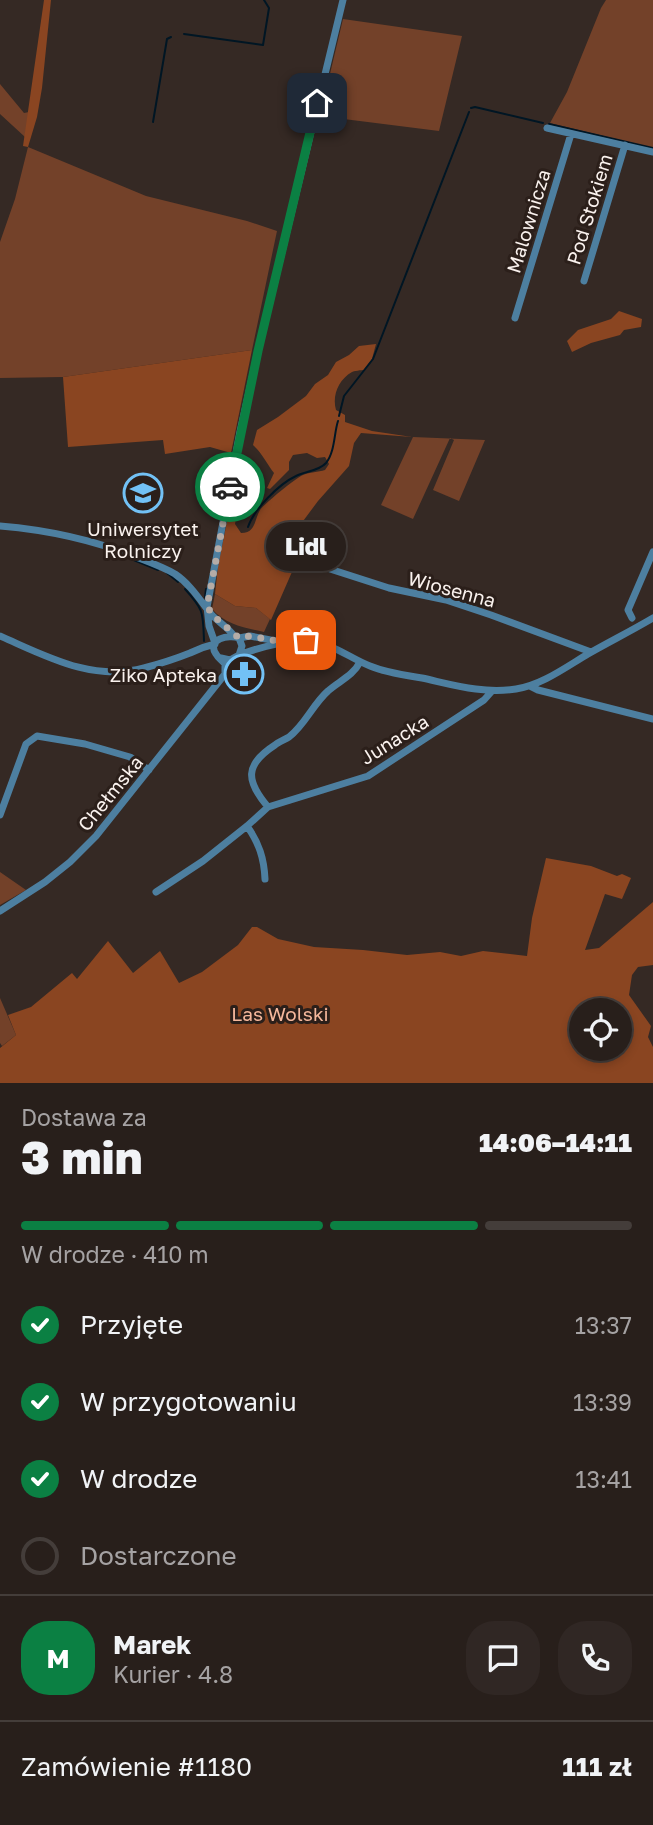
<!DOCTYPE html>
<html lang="pl">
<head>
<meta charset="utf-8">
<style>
  body { margin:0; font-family:"Golos Text",sans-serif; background:#302724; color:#f1f3f6; height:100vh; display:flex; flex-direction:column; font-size:26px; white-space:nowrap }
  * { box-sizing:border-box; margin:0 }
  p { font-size:23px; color:#a5a2a3 }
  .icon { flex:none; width:38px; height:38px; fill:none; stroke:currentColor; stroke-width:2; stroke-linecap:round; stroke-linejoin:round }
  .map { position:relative; height:1083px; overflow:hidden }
  .panel { display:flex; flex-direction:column; background:#281f1b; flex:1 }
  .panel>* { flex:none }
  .fabs { position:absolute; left:569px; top:998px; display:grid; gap:14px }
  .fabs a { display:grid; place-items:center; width:63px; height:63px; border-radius:50%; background:#281f1b; box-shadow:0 4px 10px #0003,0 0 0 2px #443d3a; font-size:35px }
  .pin { position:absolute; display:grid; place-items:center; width:60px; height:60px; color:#fff; margin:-30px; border-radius:14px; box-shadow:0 4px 10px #0006 }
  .courier { position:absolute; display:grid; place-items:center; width:70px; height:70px; margin:-35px; border:5px solid #0b8043; border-radius:50%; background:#fff; color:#222; box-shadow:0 2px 9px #0007 }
  .bubble { position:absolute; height:49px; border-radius:24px; background:#281f1b; box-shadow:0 4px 10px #0003,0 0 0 2px #443d3a; font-size:23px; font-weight:800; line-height:49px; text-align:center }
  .headline em { font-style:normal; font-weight:800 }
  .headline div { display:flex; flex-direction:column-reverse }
  .headline { display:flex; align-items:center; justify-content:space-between; height:119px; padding:0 21px }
  h1 { font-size:46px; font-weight:800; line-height:52px }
  .bar { display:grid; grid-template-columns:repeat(4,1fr); gap:10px 7px; align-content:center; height:84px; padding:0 21px }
  .bar i { height:9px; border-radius:5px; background:#443d3a }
  .bar .selected { background:#0b8043 }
  .bar p { grid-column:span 4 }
  .line { display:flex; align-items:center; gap:18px; padding:0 21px; border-top:2px solid #443d3a }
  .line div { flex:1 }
  .round { display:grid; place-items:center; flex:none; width:74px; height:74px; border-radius:28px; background:#302724 }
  ol { padding:0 21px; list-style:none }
  li { display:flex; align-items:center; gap:21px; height:77px }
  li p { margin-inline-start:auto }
  li .icon { padding:7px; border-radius:50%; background:#0b8043; color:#fff; stroke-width:4 }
  li:last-child { color:#a5a2a3 }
  li i { width:38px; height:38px; border:4px solid #443d3a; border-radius:50% }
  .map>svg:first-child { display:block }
</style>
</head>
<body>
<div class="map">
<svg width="653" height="1083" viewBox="0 0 653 1083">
  <rect width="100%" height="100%" fill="#352924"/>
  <path fill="#734129" d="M 606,0 L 653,0 L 653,148 L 550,123 L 567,92 L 601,8 Z
    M 343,19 L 462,36 L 439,131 L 320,116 Z
    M 0,84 L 24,113 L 29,112 L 25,137 L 0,114 Z
    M 28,147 L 146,196 L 247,221 L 277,231 L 252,350 L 63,377 L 0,378 L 0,242 L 15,199 Z
    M 413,437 L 485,440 L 459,501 L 433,490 L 454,440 L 450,438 L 413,519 L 381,505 Z
    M 215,594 L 235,606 L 256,608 L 270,619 L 264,632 C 243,627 226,625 212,609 Z
    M 0,872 L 26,890 L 0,905 Z
    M 0,998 L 16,1035 L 2,1046 L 0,1043 Z"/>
  <path fill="#8a4521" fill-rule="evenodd" d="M 44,0 L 51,0 L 42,88 L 37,117 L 28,147 L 23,146 Z
    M 619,311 L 642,319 L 641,327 L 624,330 L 620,335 L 591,343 L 572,352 L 567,341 L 578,330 L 611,319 Z
    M 376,344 L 372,359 L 364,370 C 362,370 353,371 352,372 C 338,380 332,396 336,410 L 345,415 L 345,422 L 372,431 L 412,437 L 361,433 L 354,443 L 349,466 L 318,501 L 289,540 L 303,557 L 301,563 L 295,565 L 271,620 L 256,608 L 235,606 L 215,594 L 218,566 L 233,492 L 245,484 L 250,491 L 238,509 L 235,524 L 241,533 C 256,533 254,520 260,510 C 265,503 296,478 303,475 C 310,472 318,472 325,470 L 329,464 L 325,457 L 317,458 L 307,453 L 293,455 L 289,462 L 289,470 L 270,489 L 267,488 L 274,473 C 267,464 262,453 253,445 L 257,430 L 278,417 L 306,396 L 315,384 L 328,375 L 336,362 L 349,355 L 359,346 Z
    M 252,350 L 231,453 L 210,447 L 165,454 L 163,440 L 68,447 L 63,377 Z
    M 546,858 L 591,866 L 617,876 L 622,874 L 631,878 L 622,899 L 605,894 L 585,950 L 599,948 L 653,902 L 653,965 L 638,967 L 632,975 L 629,995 L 651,1026 L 648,1037 L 653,1047 L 653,1083 L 0,1083 L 0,1048 L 16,1035 L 8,1015 L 31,1007 L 72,973 L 77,979 L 108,941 L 133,973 L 160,951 L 179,983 L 202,972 L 238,945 L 252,927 L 257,927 L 278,939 L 314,947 L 363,950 L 407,955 L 440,952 L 461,956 L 483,951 L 527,956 L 532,918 ZM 581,1010 L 620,1010 L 620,1048 L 581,1048 Z"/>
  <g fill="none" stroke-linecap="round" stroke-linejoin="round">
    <path stroke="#001624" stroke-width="2" d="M 184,34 L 263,45 L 269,8 L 264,0
      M 471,108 L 475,107 L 543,123
      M 153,122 L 167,39 L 171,37
      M 549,124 L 653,148
      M 339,416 L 344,396 L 373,359 L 469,112
      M 248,527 C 254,509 279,484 296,476 C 306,471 319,471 326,463 C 335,452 334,433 338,421
      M 124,556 L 158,570
      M 167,573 L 178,582
      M 185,589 C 204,610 203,612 204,641
      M 205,597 L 206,589"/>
    <path stroke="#4d7fa0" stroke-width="7" d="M 547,128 L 653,152
      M 584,281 L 625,145
      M 515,318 L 571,134
      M 0,526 C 48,530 91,539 136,557 C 149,562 163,567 175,574 C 190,584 200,600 211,614 C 218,622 228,627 234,636
      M 302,560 L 389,588 L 446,600 L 491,615 L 591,652
      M 632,618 L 628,610 L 653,552
      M 0,636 C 46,656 92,682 144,668 C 159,664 175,659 190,653 C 198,649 206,646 215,644
      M 239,638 L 250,636 L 281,642
      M 215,643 L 209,626 L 207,607 L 240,432 L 258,351 L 343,0
      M 239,655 C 258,648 286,640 306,641 C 330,641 349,658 370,666 C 387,673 404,675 422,678 C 454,685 483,694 516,689 C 542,685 566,667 588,654 C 609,642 631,631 653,618
      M 221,658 L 230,660 L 239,655 L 242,646 L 239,638 C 229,634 206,639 216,654 C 218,658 222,660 225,664 L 225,674
      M 530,686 L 538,690 L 653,719
      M 268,807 C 246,781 244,765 275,745 C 279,742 284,740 289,737 C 305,725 313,704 328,691 C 339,681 353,676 360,662
      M 0,815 L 26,744 L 37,736 L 85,744 L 130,757 L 149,770
      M 247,826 C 259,843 264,858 265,879
      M 156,892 L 203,861 L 247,826 L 268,807 L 368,776 L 484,700 L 492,691
      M 0,911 L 45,882 L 70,862 L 96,836 L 225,674 L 236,658"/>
  </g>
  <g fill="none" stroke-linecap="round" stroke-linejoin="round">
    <path stroke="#b5aca7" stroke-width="7" stroke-dasharray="0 12.6" d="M 230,487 L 207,607 L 217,619 L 239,638 L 250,636 L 289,643 L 306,640"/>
    <path stroke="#0b8043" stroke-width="9" d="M 230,487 L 258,351 L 317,103"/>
  </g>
  <defs>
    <symbol id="university-ring" viewBox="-11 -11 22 22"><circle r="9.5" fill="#2b1f1a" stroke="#72c1f5" stroke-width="1.5"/><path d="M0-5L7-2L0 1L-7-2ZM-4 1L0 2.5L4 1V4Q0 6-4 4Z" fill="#72c1f5"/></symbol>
    <symbol id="pharmacy-ring" viewBox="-11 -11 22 22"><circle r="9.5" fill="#2b1f1a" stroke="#72c1f5" stroke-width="1.5"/><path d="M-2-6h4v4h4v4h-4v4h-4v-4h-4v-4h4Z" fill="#72c1f5"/></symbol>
  </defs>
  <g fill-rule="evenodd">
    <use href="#university-ring" x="121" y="471" width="44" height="44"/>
    <use href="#pharmacy-ring" x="222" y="652" width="44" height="44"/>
  </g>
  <g text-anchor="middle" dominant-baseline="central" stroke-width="6" stroke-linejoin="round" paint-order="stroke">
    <g font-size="19" fill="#faf2ee" stroke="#2b1f1a">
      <text transform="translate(589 209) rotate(-73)">Pod Stokiem</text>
      <text transform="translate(528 221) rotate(-73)">Malownicza</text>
      <text transform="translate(452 589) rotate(15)">Wiosenna</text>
      <text transform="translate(394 739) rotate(-32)">Junacka</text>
      <text transform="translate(110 793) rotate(-51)">Chełmska</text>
    </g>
    <g font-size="19" fill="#faf2ee" stroke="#2b1f1a">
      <text x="143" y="528">Uniwersytet<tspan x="143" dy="22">Rolniczy</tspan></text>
      <text x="217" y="674" text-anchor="end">Ziko Apteka</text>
    </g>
    <g font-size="19" fill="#f6b89c" stroke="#2b1f1a">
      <text x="280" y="1013">Las Wolski</text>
    </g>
  </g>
</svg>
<div class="fabs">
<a><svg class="icon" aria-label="locate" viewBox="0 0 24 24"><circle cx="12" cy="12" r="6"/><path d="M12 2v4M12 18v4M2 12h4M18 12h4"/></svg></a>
</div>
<div class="pin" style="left:306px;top:640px;background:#ea580c"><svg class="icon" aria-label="bag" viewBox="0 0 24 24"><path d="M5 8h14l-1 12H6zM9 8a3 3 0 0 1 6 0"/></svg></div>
<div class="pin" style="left:317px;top:103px;background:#1f2937"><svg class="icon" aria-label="home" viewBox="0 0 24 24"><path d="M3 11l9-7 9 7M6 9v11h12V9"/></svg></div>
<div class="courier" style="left:230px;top:487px"><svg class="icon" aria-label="car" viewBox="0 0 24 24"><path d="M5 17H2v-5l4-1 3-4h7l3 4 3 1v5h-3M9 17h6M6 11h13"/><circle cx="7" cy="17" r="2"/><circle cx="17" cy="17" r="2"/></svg></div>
<div class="bubble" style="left:266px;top:522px;width:80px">Lidl</div>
</div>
<section class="panel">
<div class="headline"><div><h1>3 min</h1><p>Dostawa za</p></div><em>14:06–14:11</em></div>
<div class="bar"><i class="selected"></i><i class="selected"></i><i class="selected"></i><i></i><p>W drodze · 410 m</p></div>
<ol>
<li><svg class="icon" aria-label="check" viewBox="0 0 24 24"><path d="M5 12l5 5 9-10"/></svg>Przyjęte<p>13:37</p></li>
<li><svg class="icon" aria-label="check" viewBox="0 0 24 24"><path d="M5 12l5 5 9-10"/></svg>W przygotowaniu<p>13:39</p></li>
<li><svg class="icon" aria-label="check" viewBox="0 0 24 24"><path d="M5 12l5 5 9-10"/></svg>W drodze<p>13:41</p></li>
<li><i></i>Dostarczone</li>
</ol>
<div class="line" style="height:126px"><b class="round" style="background:#0b8043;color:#fff">M</b><div><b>Marek</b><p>Kurier · 4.8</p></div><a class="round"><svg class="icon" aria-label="chat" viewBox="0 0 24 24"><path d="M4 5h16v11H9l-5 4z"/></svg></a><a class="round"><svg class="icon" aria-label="phone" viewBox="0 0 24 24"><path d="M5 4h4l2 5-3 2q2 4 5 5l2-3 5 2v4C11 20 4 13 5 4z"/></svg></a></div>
<div class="line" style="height:91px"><div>Zamówienie #1180</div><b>111 zł</b></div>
</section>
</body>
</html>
